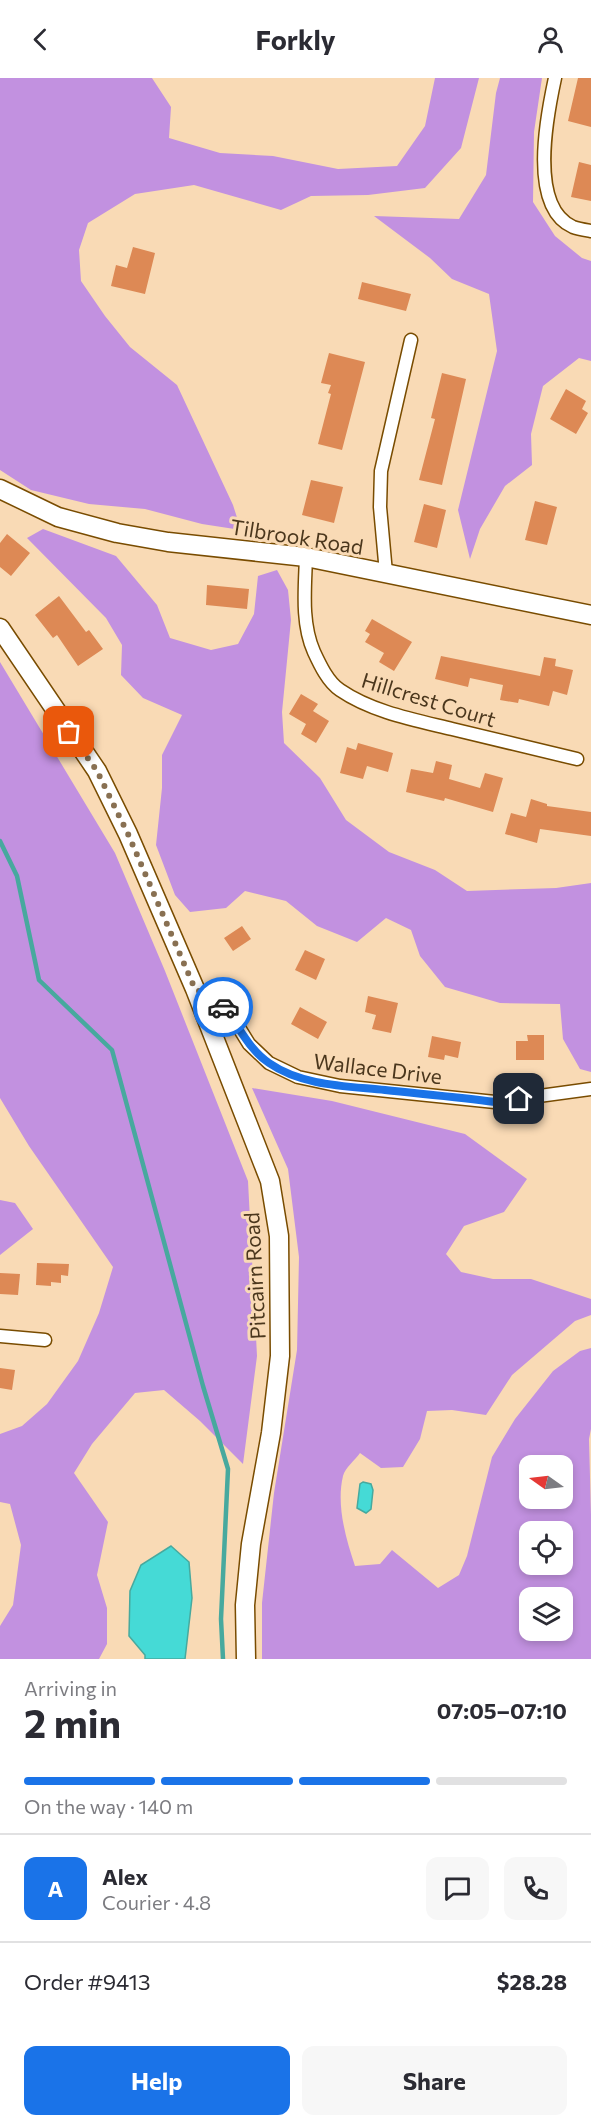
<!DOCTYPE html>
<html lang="en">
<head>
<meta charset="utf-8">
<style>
  body { margin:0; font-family:Commissioner,sans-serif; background:#f7f7f7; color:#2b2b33; height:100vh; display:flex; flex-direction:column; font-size:22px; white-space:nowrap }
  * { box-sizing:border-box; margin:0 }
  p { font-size:20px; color:#7c7c81 }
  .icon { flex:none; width:33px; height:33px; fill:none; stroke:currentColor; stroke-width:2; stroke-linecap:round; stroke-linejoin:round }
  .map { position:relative; height:1581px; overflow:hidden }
  .drawer { display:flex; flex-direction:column; background:#fff; flex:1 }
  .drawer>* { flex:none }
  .needle { width:39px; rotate:284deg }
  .buttons { position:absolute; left:519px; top:1377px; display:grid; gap:12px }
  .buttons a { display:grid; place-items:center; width:54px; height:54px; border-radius:12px; background:#fff; box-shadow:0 3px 9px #0003; font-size:30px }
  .pin { position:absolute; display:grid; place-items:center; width:51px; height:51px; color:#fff; margin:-26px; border-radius:12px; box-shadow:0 3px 9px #0006 }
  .courier { position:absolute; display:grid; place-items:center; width:60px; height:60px; margin:-30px; border:4px solid #1a73e8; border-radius:50%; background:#fff; color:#222; box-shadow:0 2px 8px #0007 }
  .overview em { font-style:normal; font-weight:700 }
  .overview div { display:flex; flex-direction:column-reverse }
  .overview { display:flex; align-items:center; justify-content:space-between; height:102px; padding:0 24px }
  h1 { font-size:39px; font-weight:700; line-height:45px }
  .bar { display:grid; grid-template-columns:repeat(4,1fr); gap:9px 6px; align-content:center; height:72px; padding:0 24px }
  .bar i { height:8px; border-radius:4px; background:#e1e1e2 }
  .bar .on { background:#1a73e8 }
  .bar p { grid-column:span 4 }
  .line { display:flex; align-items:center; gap:15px; padding:0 24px; border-top:2px solid #e1e1e2 }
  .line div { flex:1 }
  .round { display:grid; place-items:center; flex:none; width:63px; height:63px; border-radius:12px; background:#f7f7f7 }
  .action { display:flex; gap:12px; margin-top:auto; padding:12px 24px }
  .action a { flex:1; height:69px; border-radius:12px; background:#1a73e8; color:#fff; font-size:24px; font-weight:700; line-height:69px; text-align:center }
  .action a+a { background:#f7f7f7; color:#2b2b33 }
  header { display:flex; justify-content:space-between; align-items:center; height:78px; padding:0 24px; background:#fff; font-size:27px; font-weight:700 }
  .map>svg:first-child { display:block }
</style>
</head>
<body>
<header><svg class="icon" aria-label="back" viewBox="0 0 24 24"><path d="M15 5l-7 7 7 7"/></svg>Forkly<svg class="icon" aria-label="person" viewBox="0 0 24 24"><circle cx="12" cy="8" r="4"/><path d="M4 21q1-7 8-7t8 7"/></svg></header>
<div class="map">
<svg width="591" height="1581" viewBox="0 0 591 1581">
  <rect width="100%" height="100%" fill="#f9dab5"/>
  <path fill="#c291e0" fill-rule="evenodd" d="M 0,0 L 152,0 L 171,29 L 169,60 L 220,75 L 273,78 L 338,91 L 397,88 L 425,48 L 435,0 L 479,0 L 461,70 L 425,110 L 368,117 L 311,118 L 281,132 L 194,107 L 135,116 L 88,145 L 79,172 L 81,203 L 105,238 L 130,269 L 177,307 L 233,427 L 241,452 L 202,446 L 145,431 L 89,426 L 31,412 L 0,392 Z
    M 500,0 L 542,0 L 534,54 L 533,124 L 555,158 L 582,180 L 591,183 L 591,283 L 579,280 L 543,308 L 531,356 L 532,387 L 505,408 L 480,451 L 470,481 L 458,432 L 497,273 L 489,216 L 452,201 L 430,180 L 374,138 L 459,141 L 486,97 L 496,15 Z
    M 43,451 L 116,478 L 157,527 L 170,560 L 211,572 L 238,566 L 254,536 L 258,498 L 277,492 L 288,512 L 291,542 L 282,634 L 284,665 L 320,700 L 346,742 L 389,774 L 435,792 L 467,813 L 556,810 L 591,805 L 591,994 L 580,991 L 563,961 L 560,926 L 500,925 L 445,909 L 420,878 L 411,852 L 386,840 L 357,864 L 317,848 L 286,823 L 245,813 L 226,830 L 190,834 L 175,817 L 156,767 L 162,710 L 162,677 L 182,637 L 143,620 L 121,597 L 122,567 L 106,540 L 27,460 Z
    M 0,584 L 115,775 L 165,893 L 248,1103 L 257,1278 L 243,1386 L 200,1343 L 164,1312 L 135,1315 L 92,1366 L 74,1395 L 108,1444 L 97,1497 L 107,1530 L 107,1566 L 99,1581 L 0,1581 L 0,1548 L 13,1527 L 21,1467 L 10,1426 L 0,1424 L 0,1356 L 22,1348 L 47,1326 L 78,1283 L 99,1235 L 113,1189 L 29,1068 L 0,1020 Z
    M 252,1010 L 332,1023 L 465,1056 L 527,1101 L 504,1134 L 464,1148 L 446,1176 L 461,1194 L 493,1201 L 531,1201 L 591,1221 L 591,1237 L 575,1243 L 512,1297 L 486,1337 L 452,1332 L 427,1333 L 420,1361 L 403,1389 L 381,1390 L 360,1375 C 355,1382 345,1390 343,1398 C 336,1427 346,1461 355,1488 L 380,1486 L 392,1472 L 438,1510 L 459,1497 L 467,1478 L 492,1379 L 515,1341 L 553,1293 L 580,1273 L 591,1270 L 591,1351 L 589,1361 L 591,1437 L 591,1581 L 262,1581 L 262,1525 L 274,1415 L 297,1272 L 299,1179 L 288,1091 ZM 530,1388 L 562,1388 L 562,1420 L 530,1420 ZM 530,1454 L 562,1454 L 562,1486 L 530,1486 ZM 530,1520 L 562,1520 L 562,1552 L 530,1552 Z
    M 0,1122 L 15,1125 L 33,1151 L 0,1177 Z"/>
  <path fill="#45dad6" stroke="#47a99e" stroke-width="1.5" d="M 363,1404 L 371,1406 L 373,1412 L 371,1431 L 366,1435 L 357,1430 L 360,1406 Z
    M 171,1468 L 189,1484 L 192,1520 L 185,1581 L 145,1581 L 145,1577 L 129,1558 L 130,1513 L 141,1487 Z"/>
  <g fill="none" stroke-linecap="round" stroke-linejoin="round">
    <path stroke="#47a99e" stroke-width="4.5" d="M 0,763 L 17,798 L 39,902 L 112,972 L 203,1308 L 228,1391 L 221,1541 L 223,1581"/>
  </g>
  <path fill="#dd8955" d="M 578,0 L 591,0 L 591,49 L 568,43 Z
    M 579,84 L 591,87 L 591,123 L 571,119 Z
    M 133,169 L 155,175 L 145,216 L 111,208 L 116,187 L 127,190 Z
    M 362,204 L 411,216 L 406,233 L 358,221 Z
    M 329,275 L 365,284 L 342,372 L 318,366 L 331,316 L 328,315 L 331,307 L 321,305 Z
    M 442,295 L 466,301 L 442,407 L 419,402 L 435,341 L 431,340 Z
    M 566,311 L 586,323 L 582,331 L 588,335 L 576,356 L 550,341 Z
    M 311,402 L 343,409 L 334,445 L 302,437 Z
    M 535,423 L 557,429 L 547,467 L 525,462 Z
    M 424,426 L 446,432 L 437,470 L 414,464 Z
    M 7,456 L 30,475 L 11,498 L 0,489 L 0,465 Z
    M 207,507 L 249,511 L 247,531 L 206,527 Z
    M 59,518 L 86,554 L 89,552 L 103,571 L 78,588 L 57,557 L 53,560 L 35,537 Z
    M 372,541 L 412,564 L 394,593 L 379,584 L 384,575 L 365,564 L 370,556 L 365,553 Z
    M 441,578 L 540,598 L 544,579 L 556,581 L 555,588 L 573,592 L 567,617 L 553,613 L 549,628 L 519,621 L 518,625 L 500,622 L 503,607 L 470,600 L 468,609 L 435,601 Z
    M 301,616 L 318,626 L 313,633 L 329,643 L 316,665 L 301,656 L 306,646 L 289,636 Z
    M 358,665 L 393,675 L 388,694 L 367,688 L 363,701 L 340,695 L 347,669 L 356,672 Z
    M 436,683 L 452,687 L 449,701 L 480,710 L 485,695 L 503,700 L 493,734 L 445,720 L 444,723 L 406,714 L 411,691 L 433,695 Z
    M 531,721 L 547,726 L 547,728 L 591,734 L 591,758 L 540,751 L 537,765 L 505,756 L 511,735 L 526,739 Z
    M 242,848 L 251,861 L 233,873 L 224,860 Z
    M 305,872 L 325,881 L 316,902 L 295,892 Z
    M 368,918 L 398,925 L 391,955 L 372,951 L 376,937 L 365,934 Z
    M 300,929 L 327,944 L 318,961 L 291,946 Z
    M 527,957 L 544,957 L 544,982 L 516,982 L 516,963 L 528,963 Z
    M 432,958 L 461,964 L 458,980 L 445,977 L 444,982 L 428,979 Z
    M 37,1185 L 69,1186 L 68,1198 L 61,1197 L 61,1205 L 51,1204 L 51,1208 L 36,1207 Z
    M 0,1195 L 20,1196 L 18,1217 L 0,1216 Z
    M 0,1290 L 15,1292 L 12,1312 L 0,1310 Z"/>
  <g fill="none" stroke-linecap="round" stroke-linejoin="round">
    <defs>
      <path id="street" d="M 555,0 C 547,37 528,129 573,149 C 578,151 585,152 591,153
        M 306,479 C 305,510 301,545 314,574 C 320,587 328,604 340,612 C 372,634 415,642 452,651 C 494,661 535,671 577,681
        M 386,495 L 380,429 L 381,393 L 411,262
        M 195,911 L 215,921 L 233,940 L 249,966 L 269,985 L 298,999 L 340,1008 L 495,1024 L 591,1011
        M 0,1258 L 45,1262"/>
      <path id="secondary" d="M 0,411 L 58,439 L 117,455 L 168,464 L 306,479 L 591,537
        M 0,550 L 97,693 L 128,756 L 195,911 L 270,1103 L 279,1158 L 280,1278 L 271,1355 L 251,1466 L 245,1527 L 246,1581"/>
    </defs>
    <use href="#street" stroke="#794c00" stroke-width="15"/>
    <use href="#secondary" stroke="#794c00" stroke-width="21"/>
    <use href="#street" stroke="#fff" stroke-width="12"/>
    <use href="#secondary" stroke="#fff" stroke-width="18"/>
  </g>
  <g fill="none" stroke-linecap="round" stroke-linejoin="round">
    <path stroke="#887052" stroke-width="6" stroke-dasharray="0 10.8" d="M 69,654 L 97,693 L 128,756 L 195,911 L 215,921 L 223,929"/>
    <path stroke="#1a73e8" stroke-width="8" d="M 223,929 C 239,947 248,971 269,985 C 302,1008 347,1008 385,1012 C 422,1016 459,1019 495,1024 L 519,1021"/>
  </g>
  <g text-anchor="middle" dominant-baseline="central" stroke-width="6" stroke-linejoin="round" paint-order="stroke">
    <g font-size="21" fill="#4b371d" stroke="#f9dab5">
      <text transform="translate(297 458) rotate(9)">Tilbrook Road</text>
      <text transform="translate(429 621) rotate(17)">Hillcrest Court</text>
      <text transform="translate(378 990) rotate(7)">Wallace Drive</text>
      <text transform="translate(254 1198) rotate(-93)">Pitcairn Road</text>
    </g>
  </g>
</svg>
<div class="buttons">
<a><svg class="needle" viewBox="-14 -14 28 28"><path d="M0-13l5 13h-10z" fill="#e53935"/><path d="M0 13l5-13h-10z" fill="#7c7c81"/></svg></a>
<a><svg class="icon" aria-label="locate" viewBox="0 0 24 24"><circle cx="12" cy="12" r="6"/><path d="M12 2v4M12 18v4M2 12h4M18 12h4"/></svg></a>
<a><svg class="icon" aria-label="layers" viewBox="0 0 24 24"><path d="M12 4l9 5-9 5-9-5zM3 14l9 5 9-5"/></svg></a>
</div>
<div class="pin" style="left:69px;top:654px;background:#ea580c"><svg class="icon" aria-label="bag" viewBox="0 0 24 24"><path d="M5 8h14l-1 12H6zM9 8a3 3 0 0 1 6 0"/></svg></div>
<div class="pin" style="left:519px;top:1021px;background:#1f2937"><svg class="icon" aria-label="home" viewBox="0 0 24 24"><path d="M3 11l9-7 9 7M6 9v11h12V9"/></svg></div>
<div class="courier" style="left:223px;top:929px"><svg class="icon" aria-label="car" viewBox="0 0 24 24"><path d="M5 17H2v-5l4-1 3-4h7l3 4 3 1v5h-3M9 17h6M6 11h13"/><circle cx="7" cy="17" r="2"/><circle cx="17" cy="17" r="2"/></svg></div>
</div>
<section class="drawer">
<div class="overview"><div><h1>2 min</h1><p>Arriving in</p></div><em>07:05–07:10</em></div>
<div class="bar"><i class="on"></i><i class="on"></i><i class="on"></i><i></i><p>On the way · 140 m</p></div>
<div class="line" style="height:108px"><b class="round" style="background:#1a73e8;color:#fff">A</b><div><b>Alex</b><p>Courier · 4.8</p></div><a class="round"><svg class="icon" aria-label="chat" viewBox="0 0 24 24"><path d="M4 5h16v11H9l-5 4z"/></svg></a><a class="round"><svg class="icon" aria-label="phone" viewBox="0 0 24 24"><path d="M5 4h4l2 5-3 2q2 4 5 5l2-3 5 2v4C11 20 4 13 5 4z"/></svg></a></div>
<div class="line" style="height:78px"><div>Order #9413</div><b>$28.28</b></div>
<div class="action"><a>Help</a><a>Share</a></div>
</section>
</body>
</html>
